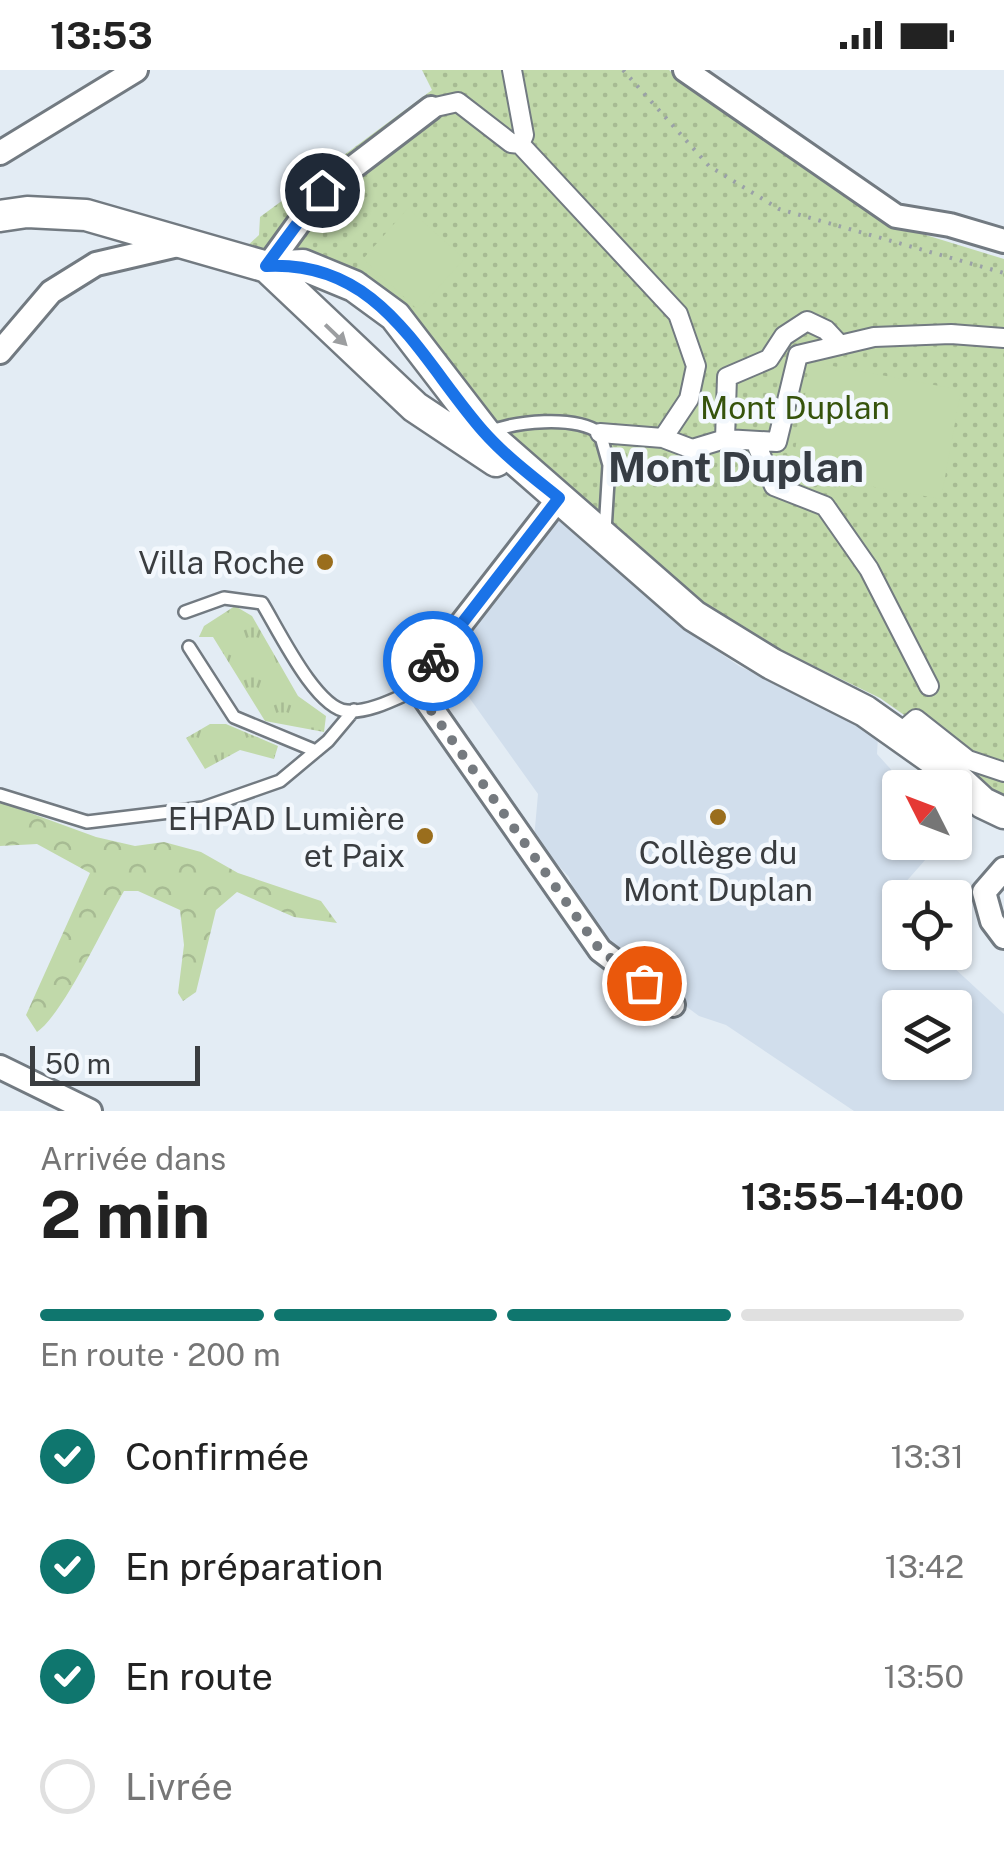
<!DOCTYPE html>
<html lang="fr">
<head>
<meta charset="utf-8">
<style>
  body { margin:0; font-family:"Public Sans",sans-serif; background:#f6f6f6; color:#222; height:100vh; display:flex; flex-direction:column; font-size:38px; white-space:nowrap }
  * { box-sizing:border-box; margin:0 }
  p { font-size:32px; color:#767676 }
  .icon { flex:none; width:55px; height:55px; fill:none; stroke:currentColor; stroke-width:2; stroke-linecap:round; stroke-linejoin:round }
  .map { position:relative; height:1041px; overflow:hidden }
  .panel { display:flex; flex-direction:column; background:#fff; flex:1 }
  .panel>* { flex:none }
  .needle { width:65px; rotate:312deg }
  .buttons { position:absolute; left:882px; top:700px; display:grid; gap:20px }
  .buttons a { display:grid; place-items:center; width:90px; height:90px; border-radius:10px; background:#fff; box-shadow:0 2px 8px #0004; font-size:50px }
  .scale { position:absolute; left:30px; bottom:25px; width:170px; box-sizing:border-box; padding-left:10px; border:5px solid #3a3d40; border-top:0; font-size:28px; line-height:35px; white-space:nowrap; color:#3a3d40; -webkit-text-stroke:8px #f3f8fd; paint-order:stroke }
  .pin { position:absolute; display:grid; place-items:center; width:85px; height:85px; color:#fff; margin:-42px; border:5px solid #fff; border-radius:50%; box-shadow:0 2px 10px #0007 }
  .courier { position:absolute; display:grid; place-items:center; width:100px; height:100px; margin:-50px; border:8px solid #1a73e8; border-radius:50%; background:#fff; color:#222; box-shadow:0 2px 12px #0007 }
  .summary em { font-style:normal; font-weight:700 }
  .summary div { display:flex; flex-direction:column-reverse }
  .summary { display:flex; align-items:center; justify-content:space-between; height:170px; padding:0 40px }
  h1 { font-size:65px; font-weight:700; line-height:75px }
  .bar { display:grid; grid-template-columns:repeat(4,1fr); gap:15px 10px; align-content:center; height:120px; padding:0 40px }
  .bar i { height:12px; border-radius:8px; background:#e0e0e0 }
  .bar .active { background:#0f766e }
  .bar p { grid-column:span 4 }
  ol { padding:0 40px; list-style:none }
  li { display:flex; align-items:center; gap:30px; height:110px }
  li p { margin-inline-start:auto }
  li .icon { padding:10px; border-radius:50%; background:#0f766e; color:#fff; stroke-width:4 }
  li:last-child { color:#767676 }
  li i { width:55px; height:55px; border:5px solid #e0e0e0; border-radius:50% }
  .status { display:flex; justify-content:space-between; align-items:center; height:70px; padding:0 50px; background:#fff; direction:ltr }
  .status svg { height:28px; fill:currentColor }
  .map>svg:first-child { display:block }
</style>
</head>
<body>
<div class="status"><b>13:53</b><svg viewBox="0 0 49 12"><path d="M0 12V9h3v3zM5 12V6h3v6zM10 12V3h3v9zM15 12V0h3v12zM26 1h20v11H26zM47 4h2v5h-2z"/></svg></div>
<div class="map">
<svg width="1004" height="1041" viewBox="0 0 1004 1041">
  <defs>
    <pattern id="grass-tufts" width="24" height="20" patternUnits="userSpaceOnUse" patternTransform="scale(2.5)"><rect width="24" height="20" fill="#c1d9aa"/><path d="M3 7l-1-3M5 7V3M7 7l1-3M15 17l-1-3M17 17v-4M19 17l1-3" fill="none" stroke="#a7bb93"/></pattern>
    <pattern id="forest-crowns" width="20" height="18" patternUnits="userSpaceOnUse" patternTransform="scale(2.5)"><rect width="20" height="18" fill="#c1d9aa"/><path d="M2 6a3 3 0 1 1 6 0M12 15a3 3 0 1 1 6 0" fill="none" stroke="#a7bb93"/></pattern>
    <pattern id="park-dots" width="8" height="8" patternUnits="userSpaceOnUse" patternTransform="scale(2.5)"><rect width="8" height="8" fill="#c1d9aa"/><path d="M2 2h.1M6 6h.1" fill="none" stroke="#a7bb93" stroke-width="1.8" stroke-linecap="round"/></pattern>
  </defs>
  <rect width="100%" height="100%" fill="#e3ecf4"/>
  <path fill="#d1deec" fill-rule="evenodd" d="M 555,445 L 691,563 L 739,596 L 870,657 L 878,666 L 877,684 L 896,705 L 916,701 L 933,717 L 900,718 L 900,772 L 925,773 L 934,780 L 896,823 L 902,827 L 900,882 L 938,883 L 1004,944 L 1004,1041 L 854,1041 L 726,955 L 699,946 L 610,880 L 580,838 L 569,807 L 534,769 L 538,724 L 443,591 ZM 900,938 L 955,938 L 955,992 L 900,992 Z"/>
  <path fill="url(#grass-tufts)" d="M 235,536 L 252,546 L 298,626 L 326,646 L 324,662 L 265,651 L 213,567 L 199,567 L 204,556 Z
    M 210,654 L 226,654 L 278,676 L 274,689 L 240,680 L 205,699 L 186,668 Z"/>
  <path fill="url(#forest-crowns)" d="M 0,732 L 96,767 L 135,776 L 164,772 L 201,782 L 238,803 L 321,831 L 337,853 L 294,847 L 237,822 L 216,840 L 196,922 L 183,931 L 178,923 L 184,875 L 180,840 L 138,821 L 124,821 C 104,855 64,943 37,962 L 26,945 L 90,803 L 37,774 L 0,776 Z"/>
  <path fill="url(#park-dots)" d="M 422,0 L 669,0 L 690,19 L 903,158 L 1004,189 L 1004,731 L 989,721 L 968,690 L 880,628 L 721,551 L 596,438 L 530,394 L 413,253 L 297,185 L 245,178 L 259,165 L 260,147 L 432,20 Z"/>
  <path fill="#c1d9aa" d="M 408,138 L 464,189 L 418,240 L 363,189 Z
    M 811,292 L 961,320 L 941,429 L 791,402 Z"/>
  <g fill="none" stroke-linecap="round" stroke-linejoin="round">
    <defs>
      <path id="service" d="M 487,363 C 515,351 574,345 600,363 L 609,395 L 605,461
        M 185,542 L 224,528 L 262,533 C 278,559 316,639 347,641 C 371,643 400,626 422,617
        M 189,577 L 234,647 L 316,681
        M 0,725 L 87,752 L 203,738 L 280,711 L 328,671 L 354,640"/>
      <path id="pedestrian" d="M 431,38 L 458,32 L 511,73 L 520,74 L 524,65 L 512,0
        M 520,74 L 678,244 L 696,296 L 689,329 L 663,368
        M 600,363 L 663,368 L 692,379 L 725,369 L 777,372 L 798,285 L 874,267 L 951,264 L 1004,268
        M 725,369 L 727,307 L 769,289 L 784,266 L 807,251 L 826,260 L 840,275
        M 755,371 L 774,416 L 825,436 L 869,499 L 929,616
        M 899,664 L 916,649 L 968,690 L 1004,702"/>
      <path id="minor" d="M 685,0 L 896,146 L 950,155 L 1004,171
        M 0,83 L 136,0
        M 267,197 L 322,121 L 431,38
        M 0,282 L 51,222 L 96,194 L 182,174
        M 559,428 L 430,594 L 421,615 L 423,626 L 600,880 L 673,935
        M 1004,799 L 984,822 L 992,851 L 1004,867
        M 0,997 L 90,1041"/>
      <path id="tertiary" d="M 0,146 L 27,142 L 86,145 L 267,197 L 303,195 L 354,216 L 395,246 L 485,363 L 694,546 L 772,594 L 865,641 L 944,697 L 983,733 L 1004,743
        M 267,197 L 415,337 L 496,391"/>
    </defs>
    <use href="#service" stroke="#727a81" stroke-width="16"/>
    <use href="#pedestrian" stroke="#727a81" stroke-width="22"/>
    <use href="#minor" stroke="#727a81" stroke-width="28"/>
    <use href="#tertiary" stroke="#727a81" stroke-width="35"/>
    <path stroke="#9aa1a7" stroke-width="4" stroke-dasharray="2.5 8" stroke-linecap="butt" d="M 623,0 L 709,96 L 779,139 L 1004,203"/>
    <use href="#service" stroke="#fff" stroke-width="11"/>
    <use href="#pedestrian" stroke="#fff" stroke-width="18"/>
    <use href="#minor" stroke="#fff" stroke-width="22"/>
    <use href="#tertiary" stroke="#fff" stroke-width="30"/>
  </g>
  <defs><path id="oneway-solid" d="M-6-.8H1V-3.2L6.5 0L1 3.2V.8H-6Z" transform="scale(2.5)"/></defs>
  <use fill="#9c9ea0" href="#oneway-solid" transform="translate(336 265) rotate(44)"/>
  <g fill="none" stroke-linecap="round" stroke-linejoin="round">
    <path stroke="#757a7f" stroke-width="10" stroke-dasharray="0 18" d="M 433,591 L 422,615 L 428,636 L 600,880 L 644,913"/>
    <path stroke="#1a73e8" stroke-width="12" d="M 322,120 L 266,196 C 381,190 419,288 483,361 C 505,386 533,407 559,428 L 433,591"/>
  </g>
  <g fill="#9a6e1d" stroke="#f3f8fd" stroke-width="4">
    <circle cx="325" cy="492" r="10"/>
    <circle cx="718" cy="747" r="10"/>
    <circle cx="425" cy="766" r="10"/>
  </g>
  <g text-anchor="middle" dominant-baseline="central" stroke-width="9" stroke-linejoin="round" paint-order="stroke">
    <g font-size="32" fill="#36530c" stroke="#f3f8fd">
      <text x="795" y="337">Mont Duplan</text>
    </g>
    <g font-size="32" fill="#3a3d40" stroke="#f3f8fd" text-anchor="end">
      <text x="305" y="492">Villa Roche</text>
      <text x="405" y="748">EHPAD Lumière<tspan x="405" dy="37">et Paix</tspan></text>
      <text x="718" y="782" text-anchor="middle">Collège du<tspan x="718" dy="37">Mont Duplan</tspan></text>
    </g>
    <g font-size="42" font-weight="bold" fill="#373d44" stroke="#f3f8fd">
      <text x="736" y="396">Mont Duplan</text>
    </g>
  </g>
</svg>
<div class="buttons">
<a><svg class="needle" viewBox="-14 -14 28 28"><path d="M0-13l5 13h-10z" fill="#e53935"/><path d="M0 13l5-13h-10z" fill="#767676"/></svg></a>
<a><svg class="icon" aria-label="locate" viewBox="0 0 24 24"><circle cx="12" cy="12" r="6"/><path d="M12 2v4M12 18v4M2 12h4M18 12h4"/></svg></a>
<a><svg class="icon" aria-label="layers" viewBox="0 0 24 24"><path d="M12 4l9 5-9 5-9-5zM3 14l9 5 9-5"/></svg></a>
</div>
<div class="scale">50 m</div>
<div class="pin" style="left:644px;top:913px;background:#ea580c"><svg class="icon" aria-label="bag" viewBox="0 0 24 24"><path d="M5 8h14l-1 12H6zM9 8a3 3 0 0 1 6 0"/></svg></div>
<div class="pin" style="left:322px;top:120px;background:#1f2937"><svg class="icon" aria-label="home" viewBox="0 0 24 24"><path d="M3 11l9-7 9 7M6 9v11h12V9"/></svg></div>
<div class="courier" style="left:433px;top:591px"><svg class="icon" aria-label="bike" viewBox="0 0 24 24"><circle cx="6" cy="16" r="4"/><circle cx="18" cy="16" r="4"/><path d="M6 16l4-8h5l3 8M10 8l3 8H6M13 5h3"/></svg></div>
</div>
<section class="panel">
<div class="summary"><div><h1>2 min</h1><p>Arrivée dans</p></div><em>13:55–14:00</em></div>
<div class="bar"><i class="active"></i><i class="active"></i><i class="active"></i><i></i><p>En route · 200 m</p></div>
<ol>
<li><svg class="icon" aria-label="check" viewBox="0 0 24 24"><path d="M5 12l5 5 9-10"/></svg>Confirmée<p>13:31</p></li>
<li><svg class="icon" aria-label="check" viewBox="0 0 24 24"><path d="M5 12l5 5 9-10"/></svg>En préparation<p>13:42</p></li>
<li><svg class="icon" aria-label="check" viewBox="0 0 24 24"><path d="M5 12l5 5 9-10"/></svg>En route<p>13:50</p></li>
<li><i></i>Livrée</li>
</ol>
</section>
</body>
</html>
